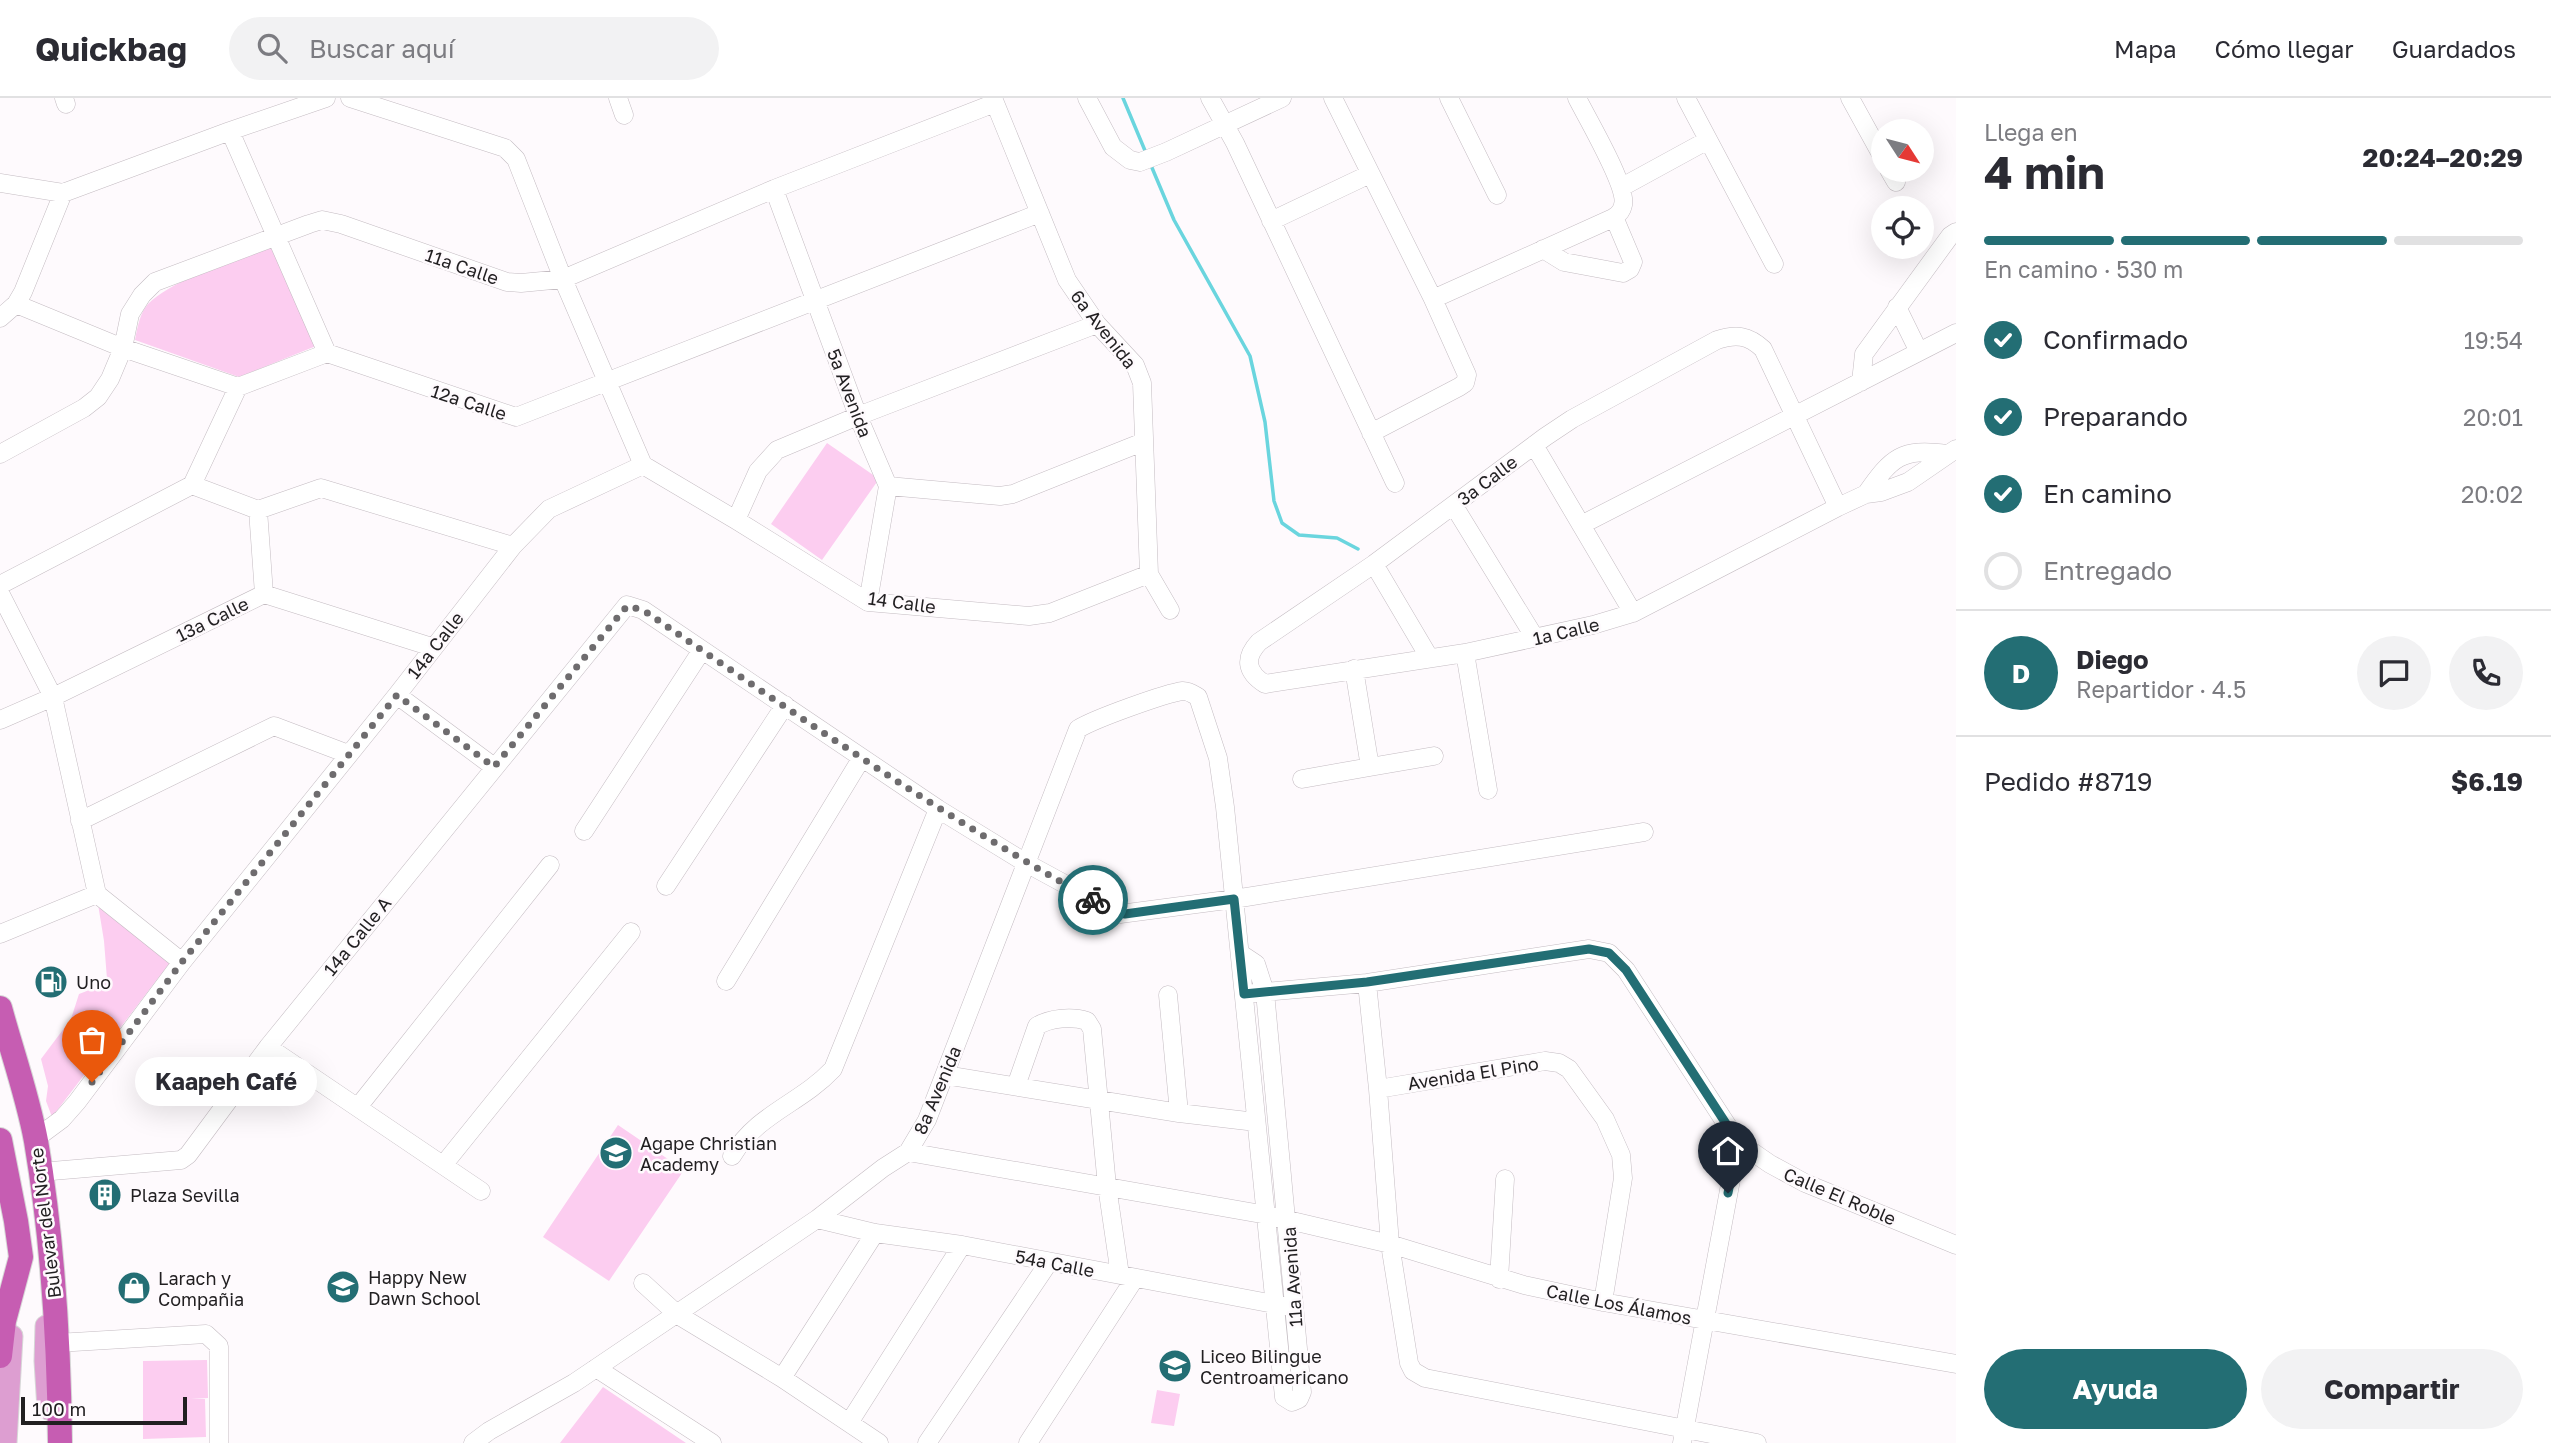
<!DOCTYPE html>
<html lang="es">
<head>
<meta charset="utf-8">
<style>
  body { margin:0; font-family:"Golos Text",sans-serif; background:#f2f2f3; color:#2b2b33; height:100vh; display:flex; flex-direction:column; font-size:26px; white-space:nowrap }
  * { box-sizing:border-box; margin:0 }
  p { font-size:23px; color:#7c7c81 }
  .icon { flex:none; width:38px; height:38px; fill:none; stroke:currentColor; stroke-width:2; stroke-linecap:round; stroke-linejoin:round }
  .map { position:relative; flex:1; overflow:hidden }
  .panel { display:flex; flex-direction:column; background:#fff; width:595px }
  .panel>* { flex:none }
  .needle { width:46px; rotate:126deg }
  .fabs { position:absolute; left:1871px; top:21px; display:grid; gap:14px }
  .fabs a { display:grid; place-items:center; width:63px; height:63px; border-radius:50%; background:#fff; box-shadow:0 7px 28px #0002; font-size:35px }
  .scale { position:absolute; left:21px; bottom:18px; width:166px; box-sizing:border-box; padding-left:7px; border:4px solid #211f21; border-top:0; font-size:19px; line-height:24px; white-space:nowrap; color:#211f21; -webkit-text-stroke:5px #fefafd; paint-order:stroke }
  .pin { position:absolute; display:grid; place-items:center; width:60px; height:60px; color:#fff; margin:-72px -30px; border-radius:50% 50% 50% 0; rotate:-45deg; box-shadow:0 0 7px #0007 }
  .pin .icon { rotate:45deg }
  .courier { position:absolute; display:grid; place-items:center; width:70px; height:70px; margin:-35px; border:5px solid #236e74; border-radius:50%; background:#fff; color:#222; box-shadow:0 2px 9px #0007 }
  .bubble { position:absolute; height:49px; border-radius:24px; background:#fff; box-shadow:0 7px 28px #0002; font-size:23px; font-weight:700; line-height:49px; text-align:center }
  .head em { font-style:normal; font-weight:700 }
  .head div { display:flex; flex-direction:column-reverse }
  .head { display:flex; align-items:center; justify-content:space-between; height:119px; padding:0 28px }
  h1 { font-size:46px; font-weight:700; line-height:52px }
  .bar { display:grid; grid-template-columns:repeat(4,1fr); gap:10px 7px; align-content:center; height:84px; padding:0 28px }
  .bar i { height:9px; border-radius:5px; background:#e1e1e2 }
  .bar .selected { background:#236e74 }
  .bar p { grid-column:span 4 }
  .line { display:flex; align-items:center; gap:18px; padding:0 28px; border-top:2px solid #e1e1e2 }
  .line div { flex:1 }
  .round { display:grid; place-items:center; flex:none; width:74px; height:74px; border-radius:37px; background:#f2f2f3 }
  ol { padding:0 28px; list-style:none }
  li { display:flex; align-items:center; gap:21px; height:77px }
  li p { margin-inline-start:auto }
  li .icon { padding:7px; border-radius:50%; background:#236e74; color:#fff; stroke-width:4 }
  li:last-child { color:#7c7c81 }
  li i { width:38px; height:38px; border:4px solid #e1e1e2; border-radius:50% }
  .cta { display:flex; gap:14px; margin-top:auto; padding:14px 28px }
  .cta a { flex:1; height:80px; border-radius:42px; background:#236e74; color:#fff; font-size:28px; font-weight:700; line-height:80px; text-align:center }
  .cta a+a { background:#f2f2f3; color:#2b2b33 }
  header { display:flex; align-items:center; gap:42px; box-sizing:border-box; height:98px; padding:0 35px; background:#fff; border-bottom:2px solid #e1e1e2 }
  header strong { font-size:33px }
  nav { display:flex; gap:38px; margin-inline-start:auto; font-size:24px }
  .search { width:490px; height:63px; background:#f2f2f3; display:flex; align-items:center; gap:18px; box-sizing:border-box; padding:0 24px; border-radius:38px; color:#7c7c81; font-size:26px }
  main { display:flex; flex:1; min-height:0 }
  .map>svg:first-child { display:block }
</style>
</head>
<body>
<header>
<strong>Quickbag</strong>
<div class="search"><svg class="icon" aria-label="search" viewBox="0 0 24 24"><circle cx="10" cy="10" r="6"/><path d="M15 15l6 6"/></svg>Buscar aquí</div>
<nav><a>Mapa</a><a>Cómo llegar</a><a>Guardados</a></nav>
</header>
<main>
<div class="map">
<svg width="1956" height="1345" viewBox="0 0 1956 1345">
  <rect width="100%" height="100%" fill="#fefafd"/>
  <path fill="#fccdf0" d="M 273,147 L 316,248 L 239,279 L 135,242 C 137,232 139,219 145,210 C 163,184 242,160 273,147 Z
    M 827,345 L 879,381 L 822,462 L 771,426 Z
    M 97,800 L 172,862 L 52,1019 L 46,1003 L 48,988 L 41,961 L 71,921 L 79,896 L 97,889 L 107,881 L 104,843 Z
    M 618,1027 L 684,1072 L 609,1183 L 543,1139 Z
    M 207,1262 L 208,1300 L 191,1301 L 205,1301 L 206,1339 L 143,1341 L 143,1263 Z
    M 603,1289 L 686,1345 L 560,1345 Z
    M 1157,1292 L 1180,1296 L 1174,1328 L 1151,1325 Z"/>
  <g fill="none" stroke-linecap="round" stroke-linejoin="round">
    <path stroke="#6ad5de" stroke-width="3.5" d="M 1123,0 L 1146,55
      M 1150,65 L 1174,122 L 1250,258 L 1265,324 L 1274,403 L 1282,425 L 1299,437 L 1337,440 L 1358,451"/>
    <defs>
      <path id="minor" d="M 64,0 L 66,6
        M 350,0 L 505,50 L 516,61 L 563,181 L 643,367
        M 618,0 L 624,17
        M 993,0 L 1067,182 L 1097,226 L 1135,267 L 1142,285 L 1149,476 L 1170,512
        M 1087,0 L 1113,49 L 1130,62 L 1140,64 L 1166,54 L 1282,0
        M 1210,0 L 1235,45 L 1395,385
        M 1333,0 L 1433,201 L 1467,277 L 1465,285 L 1459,289 L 1371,335
        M 1449,0 L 1497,97
        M 1686,0 L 1774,166
        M 1850,0 L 1883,60
        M 230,33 L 327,255
        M 1889,72 L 1896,84
        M 0,85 L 63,95 L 230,33 L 326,0
        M 1622,89 L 1708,42
        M 774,91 L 858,318 L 888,388 L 868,504
        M 1271,123 L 1370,76
        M 1543,151 L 1564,164 L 1623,175 L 1630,171 L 1633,164 L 1614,119
        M 1433,201 L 1613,120 C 1618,117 1622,113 1623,107 C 1628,89 1587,20 1577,0
        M 16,206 L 123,250 L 238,289
        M 1897,209 L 1919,254
        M 0,220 L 16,206 L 23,194 L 63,95
        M 1861,284 L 1864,256 L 1950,138 L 1956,134
        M 1534,347 L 1633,515
        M 0,356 L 84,310 L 98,299 L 110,281 L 123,250 L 130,216 L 142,197 L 155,184 L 309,126 L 322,122 L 341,126 L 507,184 L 521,185 L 563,181 L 774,91 L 995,5
        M 643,367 L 736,422 L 868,504 L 1029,518 L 1050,515 L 1149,476
        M 192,387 L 258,412 L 264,496
        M 888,388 L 1000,398 L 1013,396 L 1143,344
        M 1866,396 C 1892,359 1901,350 1947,356
        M 1454,408 L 1535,540
        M 1838,409 L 1763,251 C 1748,237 1736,236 1717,242 L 1572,321 L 1545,339 L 1374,466 L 1259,544 C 1244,560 1246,574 1265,586 L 1465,555 L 1593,527 L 1633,515 L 1838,409 L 1866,396 L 1881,394 L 1908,384 L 1956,351
        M 258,412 L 321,390 L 513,448
        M 736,422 L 758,373 L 777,352 L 858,318 L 1097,226
        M 1581,427 L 1956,235
        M 1374,466 L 1429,559
        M 0,487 L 192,387 L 238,289 L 327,255 L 516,319 L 1040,115
        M 0,495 L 53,599 L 97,796
        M 1465,555 L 1488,692
        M 1354,571 L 1370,669 L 1434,658
        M 397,597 L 494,669
        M 0,622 L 53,599 L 264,496 L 432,549
        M 1302,681 L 1370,669
        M 80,723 L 274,628 L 348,656
        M 584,733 L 702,552
        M 666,788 L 785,607
        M 0,836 L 97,796 L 182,864
        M 726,883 L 861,661
        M 1367,885 L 1378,991 L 1390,1146 L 1409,1265 L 1413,1273 L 1425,1280 L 1757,1345
        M 1254,895 L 1367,885 L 1589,851 L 1609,855 L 1626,872 L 1738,1044 L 1770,1066 L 1805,1085 L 1956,1147
        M 1168,897 L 1179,1015
        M 268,949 L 481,1093
        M 945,977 L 1179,1015 L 1256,1024
        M 1016,988 L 1037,928 C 1050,920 1072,918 1087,923 L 1092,931 L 1107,1088 L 1120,1177
        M 1378,991 L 1545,963 L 1559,965 L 1569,971 L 1605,1021 L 1621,1057 L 1623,1080 L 1603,1204
        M 358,1009 L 550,767
        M 35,1041 L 62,1021 L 77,1004 L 182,864 L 397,597 L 513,448 L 549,411 L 643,367
        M 908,1054 L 1267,1117 L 1390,1146 L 1524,1187 L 1603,1204 L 1956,1266
        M 732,1058 C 758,1015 800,1006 833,971 L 938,711
        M 444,1066 L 631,834
        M 40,1074 L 181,1062 L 188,1057 L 268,949 L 627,507 L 643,512 L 938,711 L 1026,765 L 1120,816 L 1234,801 L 1644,734
        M 817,1121 L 875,1135 L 962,1147 L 1285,1208
        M 1499,1181 L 1505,1081
        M 643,1185 L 678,1217 L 782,1280 L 879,1345
        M 57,1245 L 206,1236 L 219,1248 L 219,1345
        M 596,1270 L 712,1345
        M 782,1280 L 875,1135
        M 849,1325 L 962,1147
        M 473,1345 L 489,1333 L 574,1285 L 817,1121 L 883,1070 L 908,1054 L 927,1022 L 1078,631 C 1094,621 1166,595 1183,593 C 1189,593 1193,596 1198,599 L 1218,660 L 1225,709 L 1284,1299 L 1292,1304 L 1299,1301 L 1302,1294 L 1265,894 L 1256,866 L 1241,856
        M 927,1345 L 1049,1164
        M 1028,1345 L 1135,1180
        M 1682,1345 L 1738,1044"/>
      <path id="major" d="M 46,1228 L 45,1263 L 48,1311
        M 6,1345 L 12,1238"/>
      <path id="highway" d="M 0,910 C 12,954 28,999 36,1043 C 53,1143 59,1244 60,1345
        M 0,1042 L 16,1123 L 21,1159 L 4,1223 L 0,1258"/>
    </defs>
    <use href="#minor" stroke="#c4bcc2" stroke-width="19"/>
    <use href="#major" stroke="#d7d7d7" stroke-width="23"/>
    <use href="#highway" stroke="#d7d7d7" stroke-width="26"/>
    <use href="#minor" stroke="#fff" stroke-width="18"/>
    <use href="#major" stroke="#dd9ed1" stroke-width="21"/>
    <use href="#highway" stroke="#c65db2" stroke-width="24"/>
  </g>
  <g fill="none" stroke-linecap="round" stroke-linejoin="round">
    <path stroke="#6e6c6e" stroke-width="7" stroke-dasharray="0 12.6" d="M 92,984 L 182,864 L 397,597 L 494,669 L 627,508 L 643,512 C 791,613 937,715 1093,802"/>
    <path stroke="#236e74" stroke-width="9" d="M 1093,802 L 1114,814 L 1125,816 L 1234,801 L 1244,896 L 1367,884 L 1589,851 L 1609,855 L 1626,872 L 1738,1044 L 1728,1095"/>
  </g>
  <defs>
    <symbol id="fuel-disc" viewBox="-11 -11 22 22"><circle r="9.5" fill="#236e74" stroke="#fefafd"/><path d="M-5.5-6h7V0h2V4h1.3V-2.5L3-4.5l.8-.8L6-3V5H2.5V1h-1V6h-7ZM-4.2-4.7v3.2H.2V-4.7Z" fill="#fff"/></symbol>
    <symbol id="school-disc" viewBox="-11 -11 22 22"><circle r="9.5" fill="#236e74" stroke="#fefafd"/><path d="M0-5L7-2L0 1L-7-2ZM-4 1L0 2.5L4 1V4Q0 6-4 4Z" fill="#fff"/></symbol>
    <symbol id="building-disc" viewBox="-11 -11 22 22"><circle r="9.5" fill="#236e74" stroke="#fefafd"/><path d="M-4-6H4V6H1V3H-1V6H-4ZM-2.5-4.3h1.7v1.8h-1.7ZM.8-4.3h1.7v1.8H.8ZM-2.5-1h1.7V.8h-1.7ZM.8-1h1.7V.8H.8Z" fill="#fff"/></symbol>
    <symbol id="shop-disc" viewBox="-11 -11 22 22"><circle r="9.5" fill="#236e74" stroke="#fefafd"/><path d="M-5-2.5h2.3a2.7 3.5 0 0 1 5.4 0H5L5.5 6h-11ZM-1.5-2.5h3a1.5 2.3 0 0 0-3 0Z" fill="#fff"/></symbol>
  </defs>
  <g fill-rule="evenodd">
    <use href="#fuel-disc" x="32" y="865" width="38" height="38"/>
    <use href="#school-disc" x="597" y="1036" width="38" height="38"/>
    <use href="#building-disc" x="86" y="1078" width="38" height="38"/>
    <use href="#school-disc" x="324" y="1170" width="38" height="38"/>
    <use href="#shop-disc" x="115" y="1171" width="38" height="38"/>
    <use href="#school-disc" x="1156" y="1249" width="38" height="38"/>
  </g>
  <g text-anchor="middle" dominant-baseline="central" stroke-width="5" stroke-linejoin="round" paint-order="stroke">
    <g font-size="18" fill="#211f21" stroke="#fefafd">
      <text transform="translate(462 168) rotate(19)">11a Calle</text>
      <text transform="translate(1104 231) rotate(52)">6a Avenida</text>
      <text transform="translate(850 295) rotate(69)">5a Avenida</text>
      <text transform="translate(469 304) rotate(18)">12a Calle</text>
      <text transform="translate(1487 382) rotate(-37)">3a Calle</text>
      <text transform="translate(902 504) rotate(8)">14 Calle</text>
      <text transform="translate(212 521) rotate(-26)">13a Calle</text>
      <text transform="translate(1566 533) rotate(-13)">1a Calle</text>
      <text transform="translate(435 547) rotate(-52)">14a Calle</text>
      <text transform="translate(357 838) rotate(-51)">14a Calle A</text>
      <text transform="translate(1473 975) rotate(-9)">Avenida El Pino</text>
      <text transform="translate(937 992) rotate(-67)">8a Avenida</text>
      <text transform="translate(1840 1098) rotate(23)">Calle El Roble</text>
      <text transform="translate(45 1125) rotate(-97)">Bulevar del Norte</text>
      <text transform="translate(1055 1165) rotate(11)">54a Calle</text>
      <text transform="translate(1292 1179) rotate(-94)">11a Avenida</text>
      <text transform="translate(1619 1206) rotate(11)">Calle Los Álamos</text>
    </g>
    <g font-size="18" fill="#211f21" stroke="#fefafd" text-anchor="start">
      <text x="76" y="884">Uno</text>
      <text x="640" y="1045">Agape Christian<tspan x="640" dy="21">Academy</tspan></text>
      <text x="130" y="1097">Plaza Sevilla</text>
      <text x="368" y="1179">Happy New<tspan x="368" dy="21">Dawn School</tspan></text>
      <text x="158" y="1180">Larach y<tspan x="158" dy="21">Compañia</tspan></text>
      <text x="1200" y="1258">Liceo Bilingue<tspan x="1200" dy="21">Centroamericano</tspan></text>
    </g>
  </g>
</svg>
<div class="fabs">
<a><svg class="needle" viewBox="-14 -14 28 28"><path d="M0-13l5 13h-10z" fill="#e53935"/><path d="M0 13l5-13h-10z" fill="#7c7c81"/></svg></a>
<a><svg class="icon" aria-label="locate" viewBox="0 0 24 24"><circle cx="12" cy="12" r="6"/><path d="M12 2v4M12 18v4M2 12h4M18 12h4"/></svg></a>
</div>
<div class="scale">100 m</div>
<div class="pin" style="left:92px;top:984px;background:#ea580c"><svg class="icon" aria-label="bag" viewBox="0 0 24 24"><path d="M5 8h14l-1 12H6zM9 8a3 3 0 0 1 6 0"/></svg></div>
<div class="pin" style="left:1728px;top:1095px;background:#1f2937"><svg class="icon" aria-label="home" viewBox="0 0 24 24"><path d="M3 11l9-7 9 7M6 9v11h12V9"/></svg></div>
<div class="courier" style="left:1093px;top:802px"><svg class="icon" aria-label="bike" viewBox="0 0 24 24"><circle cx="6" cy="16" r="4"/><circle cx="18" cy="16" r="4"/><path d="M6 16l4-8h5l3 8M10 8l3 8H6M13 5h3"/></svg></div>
<div class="bubble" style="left:135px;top:959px;width:182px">Kaapeh Café</div>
</div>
<section class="panel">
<div class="head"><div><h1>4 min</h1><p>Llega en</p></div><em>20:24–20:29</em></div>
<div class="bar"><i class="selected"></i><i class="selected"></i><i class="selected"></i><i></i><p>En camino · 530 m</p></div>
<ol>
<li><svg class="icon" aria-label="check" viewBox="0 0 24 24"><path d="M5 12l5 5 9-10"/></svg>Confirmado<p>19:54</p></li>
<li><svg class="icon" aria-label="check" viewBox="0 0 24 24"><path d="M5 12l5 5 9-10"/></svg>Preparando<p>20:01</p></li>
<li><svg class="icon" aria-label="check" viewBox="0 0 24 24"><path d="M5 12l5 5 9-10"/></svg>En camino<p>20:02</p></li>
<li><i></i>Entregado</li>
</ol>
<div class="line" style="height:126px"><b class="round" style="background:#236e74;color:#fff">D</b><div><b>Diego</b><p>Repartidor · 4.5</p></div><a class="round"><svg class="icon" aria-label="chat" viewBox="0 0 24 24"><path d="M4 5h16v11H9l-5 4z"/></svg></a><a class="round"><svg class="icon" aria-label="phone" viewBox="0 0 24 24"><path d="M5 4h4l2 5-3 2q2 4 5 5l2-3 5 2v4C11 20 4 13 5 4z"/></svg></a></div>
<div class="line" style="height:91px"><div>Pedido #8719</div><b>$6.19</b></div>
<div class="cta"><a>Ayuda</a><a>Compartir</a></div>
</section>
</main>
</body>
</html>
